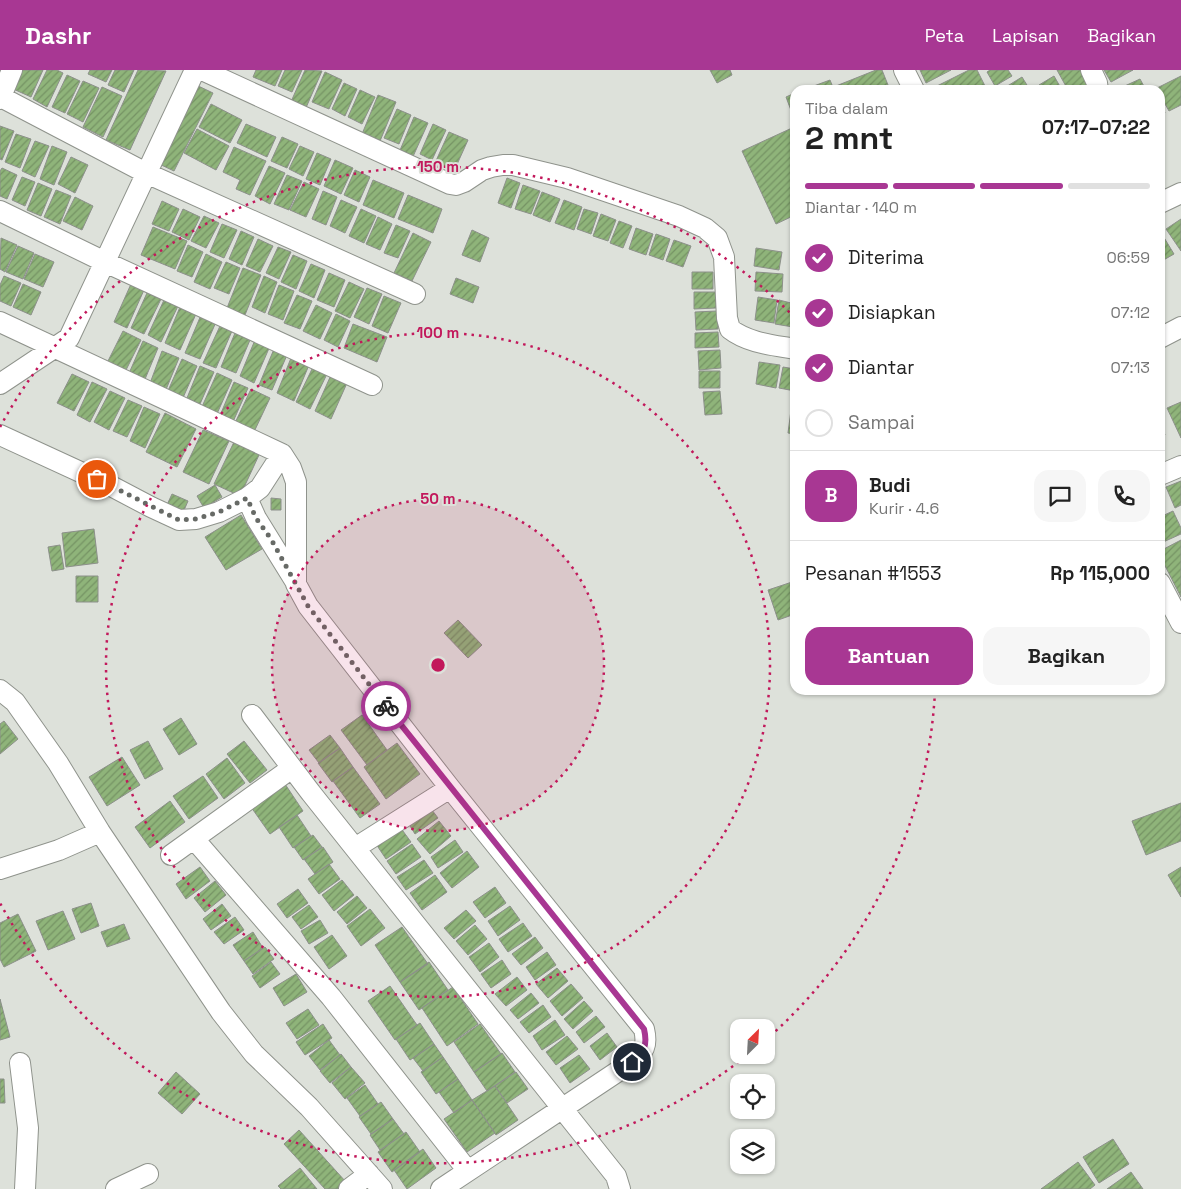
<!DOCTYPE html>
<html lang="id">
<head>
<meta charset="utf-8">
<style>
  body { margin:0; font-family:"Space Grotesk",sans-serif; background:#f6f6f6; color:#222; height:100vh; display:flex; flex-direction:column; font-size:19px; white-space:nowrap }
  * { box-sizing:border-box; margin:0 }
  p { font-size:16px; color:#767676 }
  .icon { flex:none; width:28px; height:28px; fill:none; stroke:currentColor; stroke-width:2; stroke-linecap:round; stroke-linejoin:round }
  .map { position:relative; flex:1; overflow:hidden }
  .side { position:absolute; left:790px; top:15px; width:375px; height:610px; display:flex; flex-direction:column; background:#fff; border-radius:15px; box-shadow:0 1px 4px #0004 }
  .side>* { flex:none }
  .needle { width:32px; rotate:24deg }
  .fabs { position:absolute; left:730px; top:949px; display:grid; gap:10px }
  .fabs a { display:grid; place-items:center; width:45px; height:45px; border-radius:10px; background:#fff; box-shadow:0 1px 4px #0004; font-size:25px }
  .pin { position:absolute; display:grid; place-items:center; width:42px; height:42px; color:#fff; margin:-21px; border:2px solid #fff; border-radius:50%; box-shadow:0 1px 5px #0007 }
  .courier { position:absolute; display:grid; place-items:center; width:50px; height:50px; margin:-25px; border:4px solid #a83793; border-radius:50%; background:#fff; color:#222; box-shadow:0 1px 6px #0007 }
  .summary em { font-style:normal; font-weight:700 }
  .summary div { display:flex; flex-direction:column-reverse }
  .summary { display:flex; align-items:center; justify-content:space-between; height:85px; padding:0 15px }
  h1 { font-size:32px; font-weight:700; line-height:38px }
  .bar { display:grid; grid-template-columns:repeat(4,1fr); gap:8px 5px; align-content:center; height:60px; padding:0 15px }
  .bar i { height:6px; border-radius:4px; background:#e0e0e0 }
  .bar .current { background:#a83793 }
  .bar p { grid-column:span 4 }
  .line { display:flex; align-items:center; gap:12px; padding:0 15px; border-top:1px solid #e0e0e0 }
  .line div { flex:1 }
  .round { display:grid; place-items:center; flex:none; width:52px; height:52px; border-radius:15px; background:#f6f6f6 }
  ol { padding:0 15px; list-style:none }
  li { display:flex; align-items:center; gap:15px; height:55px }
  li p { margin-inline-start:auto }
  li .icon { padding:5px; border-radius:50%; background:#a83793; color:#fff; stroke-width:4 }
  li:last-child { color:#767676 }
  li i { width:28px; height:28px; border:2px solid #e0e0e0; border-radius:50% }
  .cta { display:flex; gap:10px; margin-top:auto; padding:10px 15px }
  .cta a { flex:1; height:58px; border-radius:15px; background:#a83793; color:#fff; font-size:20px; font-weight:700; line-height:58px; text-align:center }
  .cta a+a { background:#f6f6f6; color:#222 }
  header { display:flex; align-items:center; gap:30px; box-sizing:border-box; height:70px; padding:0 25px; background:#a83793; color:#fff }
  header strong { font-size:24px }
  nav { display:flex; gap:28px; margin-inline-start:auto; font-size:18px }
  .map>svg:first-child { display:block }
</style>
</head>
<body>
<header>
<strong>Dashr</strong>
<nav><a>Peta</a><a>Lapisan</a><a>Bagikan</a></nav>
</header>
<div class="map">
<svg width="1181" height="1119" viewBox="0 0 1181 1119">
  <defs>
    <pattern id="building-hatch" width="6" height="6" patternUnits="userSpaceOnUse" patternTransform="scale(1.25)"><rect width="6" height="6" fill="#8fb47a"/><path d="M-1 1l2-2M0 6l6-6M5 7l2-2" fill="none" stroke="#759364"/></pattern>
  </defs>
  <rect width="100%" height="100%" fill="#dde1da"/>
  <path fill="url(#building-hatch)" stroke="#8c908a" d="M 19,0 L 43,0 L 31,27 L 11,18 Z
    M 47,0 L 57,0 L 63,3 L 47,37 L 33,29 Z
    M 90,0 L 112,0 L 106,12 L 88,4 Z
    M 115,0 L 134,0 L 124,22 L 108,15 Z
    M 138,0 L 166,1 L 130,80 L 106,70 Z
    M 256,0 L 282,0 L 275,16 L 253,7 Z
    M 285,0 L 302,0 L 292,22 L 278,16 Z
    M 305,0 L 322,1 L 305,40 L 290,34 Z
    M 710,0 L 730,0 L 732,5 L 717,13 Z
    M 876,0 L 882,0 L 890,20 L 838,20 L 836,16 Z
    M 920,0 L 951,0 L 926,13 Z
    M 969,0 L 977,0 L 987,20 L 936,20 L 935,17 Z
    M 990,0 L 1008,0 L 1012,6 L 995,16 L 987,2 Z
    M 1057,0 L 1082,0 L 1091,16 L 1084,20 L 1068,20 Z
    M 1104,0 L 1133,0 L 1111,12 Z
    M 325,2 L 342,10 L 329,39 L 312,32 Z
    M 67,5 L 80,11 L 65,43 L 52,37 Z
    M 1054,6 L 1062,20 L 1042,20 L 1039,15 Z
    M 1181,6 L 1181,35 L 1169,41 L 1160,25 L 1160,20 L 1157,18 Z
    M 1022,7 L 1030,20 L 1001,20 Z
    M 1140,9 L 1146,20 L 1116,20 Z
    M 830,10 L 834,20 L 803,20 Z
    M 83,11 L 99,18 L 83,52 L 67,44 Z
    M 344,13 L 357,19 L 345,46 L 332,39 Z
    M 194,14 L 213,23 L 174,101 L 155,92 Z
    M 102,17 L 122,26 L 103,67 L 83,57 Z
    M 360,20 L 375,27 L 362,54 L 348,47 Z
    M 795,23 L 795,51 L 786,27 Z
    M 378,25 L 396,32 L 378,76 L 360,69 Z
    M 1160,33 L 1165,43 L 1160,46 Z
    M 211,34 L 242,50 L 230,73 L 199,57 Z
    M 397,39 L 411,45 L 399,74 L 384,68 Z
    M 414,47 L 428,53 L 411,91 L 398,85 Z
    M 246,54 L 276,67 L 267,87 L 237,73 Z
    M 433,54 L 446,60 L 432,90 L 420,84 Z
    M 0,56 L 14,61 L 2,90 L 0,89 Z
    M 792,58 L 795,64 L 795,145 L 776,154 L 742,81 Z
    M 197,59 L 229,76 L 216,100 L 184,83 Z
    M 449,62 L 468,70 L 454,101 L 435,93 Z
    M 16,64 L 31,69 L 20,98 L 5,92 Z
    M 282,67 L 298,74 L 287,98 L 271,91 Z
    M 35,71 L 49,76 L 35,107 L 22,101 Z
    M 52,76 L 67,82 L 54,115 L 40,109 Z
    M 300,76 L 314,82 L 303,106 L 289,99 Z
    M 234,77 L 266,91 L 250,125 L 236,119 L 240,110 L 223,102 Z
    M 317,83 L 331,89 L 320,115 L 306,109 Z
    M 71,87 L 88,95 L 75,123 L 58,114 Z
    M 335,90 L 353,98 L 341,124 L 324,116 Z
    M 269,96 L 285,103 L 270,134 L 255,126 Z
    M 2,98 L 17,105 L 7,129 L 0,126 L 0,101 Z
    M 355,100 L 370,107 L 359,132 L 344,125 Z
    M 287,105 L 302,111 L 289,140 L 274,134 Z
    M 22,107 L 35,112 L 25,136 L 12,130 Z
    M 507,108 L 520,113 L 511,138 L 498,133 Z
    M 373,110 L 404,123 L 394,148 L 363,135 Z
    M 304,112 L 319,119 L 306,147 L 290,140 Z
    M 38,113 L 52,119 L 41,146 L 27,140 Z
    M 523,115 L 540,121 L 531,144 L 515,139 Z
    M 56,120 L 71,126 L 60,154 L 44,147 Z
    M 323,121 L 337,127 L 326,155 L 312,149 Z
    M 542,122 L 560,129 L 550,152 L 533,145 Z
    M 408,125 L 442,139 L 433,163 L 398,149 Z
    M 75,127 L 93,136 L 82,160 L 63,151 Z
    M 341,130 L 357,137 L 345,163 L 330,156 Z
    M 564,130 L 582,137 L 574,160 L 555,153 Z
    M 162,131 L 179,139 L 169,161 L 152,154 Z
    M 183,139 L 200,147 L 189,170 L 172,162 Z
    M 361,139 L 376,146 L 364,173 L 349,166 Z
    M 584,139 L 598,143 L 591,164 L 577,159 Z
    M 601,144 L 616,150 L 608,171 L 593,166 Z
    M 204,146 L 219,153 L 206,178 L 191,171 Z
    M 378,147 L 392,154 L 380,180 L 366,174 Z
    M 1181,149 L 1181,181 L 1166,159 Z
    M 619,151 L 632,156 L 623,178 L 610,173 Z
    M 222,154 L 237,160 L 224,188 L 210,182 Z
    M 396,155 L 410,161 L 398,188 L 384,183 Z
    M 153,157 L 187,171 L 175,199 L 141,185 Z
    M 636,158 L 653,164 L 646,185 L 629,179 Z
    M 472,160 L 489,168 L 480,192 L 462,185 Z
    M 241,161 L 254,167 L 242,195 L 229,189 Z
    M 1160,161 L 1174,184 L 1160,192 Z
    M 413,163 L 431,172 L 412,211 L 394,203 Z
    M 656,164 L 670,169 L 663,190 L 649,185 Z
    M 1,168 L 17,175 L 5,202 L 0,199 Z
    M 258,169 L 273,176 L 260,202 L 246,196 Z
    M 674,170 L 691,176 L 683,197 L 666,191 Z
    M 188,175 L 203,182 L 192,207 L 177,201 Z
    M 18,176 L 34,183 L 23,209 L 6,202 Z
    M 278,177 L 291,182 L 279,209 L 266,203 Z
    M 756,178 L 782,182 L 779,200 L 754,196 Z
    M 35,184 L 54,192 L 43,217 L 24,209 Z
    M 206,184 L 222,192 L 210,219 L 194,212 Z
    M 293,185 L 307,191 L 296,219 L 281,212 Z
    M 226,192 L 240,198 L 229,224 L 214,218 Z
    M 311,194 L 325,200 L 314,228 L 299,221 Z
    M 243,198 L 261,205 L 245,245 L 227,238 Z
    M 692,202 L 713,202 L 713,219 L 692,219 Z
    M 756,202 L 783,204 L 782,222 L 755,221 Z
    M 329,203 L 345,210 L 334,237 L 317,230 Z
    M 4,206 L 21,213 L 11,236 L 0,231 L 0,215 Z
    M 264,206 L 277,212 L 265,243 L 252,237 Z
    M 456,208 L 479,217 L 473,233 L 450,224 Z
    M 349,212 L 364,219 L 350,248 L 335,241 Z
    M 23,214 L 41,222 L 31,245 L 13,237 Z
    M 131,214 L 144,220 L 127,258 L 114,252 Z
    M 279,215 L 294,221 L 283,250 L 268,244 Z
    M 367,218 L 382,224 L 369,254 L 354,247 Z
    M 694,222 L 717,222 L 716,238 L 694,239 Z
    M 147,223 L 161,229 L 144,264 L 131,258 Z
    M 297,225 L 312,231 L 300,259 L 284,253 Z
    M 384,226 L 401,233 L 388,263 L 372,256 Z
    M 758,227 L 777,230 L 774,253 L 755,250 Z
    M 164,230 L 178,236 L 161,272 L 148,265 Z
    M 779,230 L 795,234 L 793,257 L 775,254 Z
    M 316,235 L 332,243 L 320,269 L 303,261 Z
    M 180,237 L 196,244 L 180,280 L 165,273 Z
    M 717,241 L 718,259 L 696,260 L 695,242 Z
    M 336,244 L 350,251 L 338,277 L 324,270 Z
    M 201,245 L 216,252 L 200,289 L 185,283 Z
    M 353,254 L 387,267 L 377,292 L 344,278 Z
    M 220,256 L 232,261 L 216,298 L 203,293 Z
    M 123,261 L 141,270 L 125,302 L 107,293 Z
    M 718,262 L 719,277 L 695,278 L 695,263 Z
    M 235,263 L 250,270 L 236,303 L 221,297 Z
    M 255,270 L 270,276 L 254,313 L 240,306 Z
    M 143,271 L 158,278 L 143,314 L 127,308 Z
    M 274,279 L 287,285 L 272,320 L 259,315 Z
    M 720,280 L 721,298 L 699,300 L 698,281 Z
    M 162,281 L 179,288 L 165,322 L 149,316 Z
    M 291,288 L 309,295 L 294,331 L 277,323 Z
    M 182,289 L 197,296 L 182,330 L 167,323 Z
    M 759,292 L 780,295 L 776,318 L 756,314 Z
    M 200,296 L 214,302 L 200,334 L 187,328 Z
    M 313,297 L 327,304 L 310,339 L 296,332 Z
    M 783,297 L 795,299 L 795,321 L 779,318 Z
    M 699,301 L 720,301 L 720,318 L 699,318 Z
    M 217,303 L 232,310 L 216,346 L 201,339 Z
    M 72,304 L 89,312 L 74,341 L 57,333 Z
    M 331,305 L 347,313 L 331,349 L 315,341 Z
    M 92,312 L 107,319 L 90,352 L 77,345 Z
    M 234,312 L 248,318 L 232,354 L 219,348 Z
    M 251,319 L 270,328 L 253,364 L 234,355 Z
    M 110,321 L 125,328 L 109,360 L 94,352 Z
    M 720,321 L 722,344 L 705,345 L 703,322 Z
    M 128,330 L 142,336 L 127,367 L 113,361 Z
    M 1181,332 L 1181,368 L 1167,338 Z
    M 144,337 L 160,344 L 145,378 L 130,371 Z
    M 791,340 L 795,340 L 795,364 L 788,363 Z
    M 165,343 L 196,359 L 177,397 L 146,382 Z
    M 203,360 L 229,371 L 209,414 L 183,402 Z
    M 1160,362 L 1165,364 L 1160,376 Z
    M 234,372 L 259,385 L 240,426 L 214,414 Z
    M 1181,411 L 1181,435 L 1175,438 L 1166,417 Z
    M 215,415 L 222,427 L 204,438 L 197,426 Z
    M 172,424 L 188,431 L 182,445 L 166,437 Z
    M 271,428 L 281,429 L 281,440 L 271,440 Z
    M 1173,441 L 1181,458 L 1181,464 L 1161,473 L 1160,447 Z
    M 241,445 L 262,479 L 226,500 L 205,467 Z
    M 94,459 L 98,493 L 66,497 L 62,463 Z
    M 1181,470 L 1181,527 L 1160,486 L 1160,481 Z
    M 60,475 L 64,499 L 52,501 L 48,477 Z
    M 76,506 L 98,506 L 98,532 L 76,532 Z
    M 795,511 L 795,544 L 778,550 L 768,520 Z
    M 458,550 L 482,575 L 468,588 L 444,563 Z
    M 362,645 L 387,680 L 367,695 L 341,660 Z
    M 181,648 L 197,674 L 179,685 L 163,659 Z
    M 4,651 L 18,669 L 0,684 L 0,654 Z
    M 330,665 L 340,678 L 319,693 L 309,680 Z
    M 148,671 L 163,699 L 145,709 L 130,680 Z
    M 244,671 L 267,700 L 250,713 L 227,684 Z
    M 397,673 L 420,704 L 386,729 L 364,697 Z
    M 340,678 L 353,697 L 332,712 L 318,693 Z
    M 122,687 L 140,715 L 107,736 L 89,707 Z
    M 227,688 L 245,713 L 224,729 L 206,704 Z
    M 353,697 L 380,734 L 360,748 L 333,711 Z
    M 203,706 L 218,728 L 189,749 L 173,726 Z
    M 285,714 L 303,741 L 270,764 L 251,737 Z
    M 170,731 L 185,752 L 150,778 L 135,757 Z
    M 1181,733 L 1181,771 L 1146,785 L 1132,751 Z
    M 429,736 L 438,748 L 415,764 L 407,751 Z
    M 297,745 L 311,766 L 293,778 L 279,757 Z
    M 439,751 L 451,766 L 430,784 L 417,769 Z
    M 400,757 L 411,772 L 386,789 L 376,774 Z
    M 313,765 L 322,777 L 303,790 L 294,777 Z
    M 455,770 L 463,782 L 438,798 L 431,787 Z
    M 412,774 L 421,787 L 396,804 L 387,791 Z
    M 323,777 L 333,792 L 315,804 L 304,789 Z
    M 467,781 L 479,797 L 452,818 L 440,803 Z
    M 424,790 L 433,803 L 406,820 L 397,807 Z
    M 329,794 L 340,809 L 319,824 L 308,809 Z
    M 200,797 L 210,811 L 186,829 L 176,814 Z
    M 1181,797 L 1181,827 L 1168,805 Z
    M 435,805 L 447,822 L 422,840 L 410,823 Z
    M 342,810 L 354,825 L 334,841 L 322,825 Z
    M 215,811 L 226,825 L 205,842 L 194,828 Z
    M 495,817 L 506,833 L 485,848 L 473,832 Z
    M 298,819 L 308,833 L 287,848 L 277,834 Z
    M 357,826 L 367,838 L 347,854 L 337,842 Z
    M 91,833 L 99,856 L 81,863 L 72,839 Z
    M 222,834 L 231,846 L 211,860 L 203,849 Z
    M 309,835 L 318,847 L 301,859 L 292,847 Z
    M 510,836 L 520,850 L 498,866 L 488,851 Z
    M 370,839 L 385,858 L 361,876 L 347,856 Z
    M 466,840 L 476,851 L 454,869 L 444,858 Z
    M 63,841 L 75,869 L 48,880 L 36,851 Z
    M 18,844 L 36,881 L 4,897 L 0,889 L 0,853 Z
    M 235,847 L 244,860 L 224,874 L 214,862 Z
    M 320,850 L 328,863 L 309,874 L 301,861 Z
    M 523,853 L 532,866 L 508,882 L 499,869 Z
    M 124,854 L 130,869 L 107,877 L 101,862 Z
    M 475,855 L 487,869 L 468,885 L 456,871 Z
    M 402,857 L 428,894 L 400,912 L 375,875 Z
    M 253,862 L 263,878 L 244,891 L 233,875 Z
    M 332,865 L 347,886 L 329,899 L 314,877 Z
    M 535,867 L 543,878 L 521,895 L 512,884 Z
    M 489,873 L 499,887 L 480,902 L 469,887 Z
    M 265,877 L 274,889 L 253,904 L 244,891 Z
    M 547,882 L 556,895 L 535,910 L 526,897 Z
    M 502,890 L 511,904 L 491,918 L 481,904 Z
    M 271,892 L 280,904 L 260,918 L 252,906 Z
    M 429,892 L 448,920 L 419,940 L 400,912 Z
    M 557,898 L 568,911 L 548,928 L 536,914 Z
    M 296,904 L 307,922 L 284,936 L 273,918 Z
    M 517,907 L 527,920 L 506,936 L 495,924 Z
    M 571,914 L 583,928 L 562,946 L 550,931 Z
    M 390,916 L 417,955 L 395,970 L 368,931 Z
    M 453,917 L 478,954 L 447,976 L 422,938 Z
    M 531,923 L 539,933 L 518,949 L 510,940 Z
    M 0,929 L 10,967 L 0,970 Z
    M 584,931 L 593,941 L 573,959 L 564,949 Z
    M 543,935 L 551,947 L 529,963 L 520,952 Z
    M 308,939 L 319,955 L 297,969 L 286,953 Z
    M 596,946 L 605,957 L 584,973 L 576,962 Z
    M 555,950 L 565,965 L 542,980 L 533,966 Z
    M 420,953 L 434,974 L 410,990 L 396,969 Z
    M 323,954 L 332,968 L 305,985 L 296,972 Z
    M 480,954 L 501,984 L 474,1002 L 454,972 Z
    M 607,963 L 617,977 L 600,990 L 590,976 Z
    M 567,966 L 578,979 L 556,995 L 546,982 Z
    M 329,970 L 340,985 L 320,1000 L 309,986 Z
    M 434,974 L 443,987 L 423,1001 L 413,988 Z
    M 502,983 L 515,1002 L 487,1021 L 474,1002 Z
    M 341,984 L 351,997 L 330,1013 L 320,1001 Z
    M 579,985 L 590,999 L 570,1013 L 560,998 Z
    M 443,987 L 458,1009 L 436,1024 L 421,1002 Z
    M 351,997 L 365,1013 L 345,1029 L 332,1013 Z
    M 176,1002 L 200,1024 L 182,1044 L 158,1023 Z
    M 516,1002 L 528,1019 L 507,1033 L 495,1016 Z
    M 0,1009 L 4,1009 L 5,1033 L 0,1033 Z
    M 458,1009 L 472,1030 L 454,1043 L 439,1022 Z
    M 365,1015 L 378,1034 L 360,1046 L 347,1028 Z
    M 495,1016 L 518,1050 L 496,1065 L 472,1030 Z
    M 472,1030 L 495,1063 L 467,1082 L 444,1049 Z
    M 381,1032 L 393,1049 L 371,1064 L 359,1047 Z
    M 393,1049 L 404,1064 L 380,1080 L 370,1065 Z
    M 299,1060 L 346,1112 L 338,1119 L 325,1119 L 284,1074 Z
    M 406,1062 L 420,1082 L 392,1102 L 378,1082 Z
    M 1113,1069 L 1129,1094 L 1099,1113 L 1083,1087 Z
    M 423,1079 L 436,1098 L 407,1119 L 394,1100 Z
    M 1078,1092 L 1095,1115 L 1090,1119 L 1041,1119 Z
    M 300,1098 L 317,1119 L 281,1119 L 278,1116 Z
    M 1131,1102 L 1143,1119 L 1107,1119 Z"/>
  <g fill="none" stroke-linecap="round" stroke-linejoin="round">
    <defs>
      <path id="street" d="M 202,0 L 450,114 L 456,115 L 464,112 L 482,100 L 491,97 L 503,95 L 513,95 L 567,108 L 679,146 L 705,158 L 717,168 L 724,187 L 727,248 L 730,259 C 748,273 773,275 795,279
        M 904,0 L 914,20
        M 1091,0 L 1097,13 L 1098,20
        M 1,27 L 146,103 L 415,224
        M 0,29 L 12,0
        M 1160,133 L 1181,123
        M 0,141 L 105,192 L 372,315
        M 0,252 L 282,384 L 291,398 L 296,412 L 296,514 L 308,536 L 450,718 L 644,959 C 648,976 644,981 632,992 L 441,1119
        M 1160,268 L 1181,257
        M 0,314 L 69,268 L 195,0
        M 0,365 L 113,417 L 151,437 L 179,450 L 196,449 L 219,442 L 247,428
        M 282,384 L 260,418 L 247,428 L 256,448 L 295,511
        M 1160,405 L 1181,396
        M 1160,513 L 1181,553
        M 0,620 L 15,632 L 58,693 L 100,762 L 221,942 L 254,984 L 309,1037 L 382,1119
        M 252,645 L 311,723 L 616,1106 L 620,1119
        M 194,769 L 331,927 L 468,1101
        M 355,778 L 450,718
        M 171,785 L 292,698
        M 0,799 L 59,780 L 100,762
        M 20,993 L 28,1058 L 25,1119
        M 116,1119 L 148,1104
        M 349,1119 L 369,1104"/>
    </defs>
    <use href="#street" stroke="#8f938c" stroke-width="22"/>
    <use href="#street" stroke="#fff" stroke-width="20"/>
  </g>
  <g fill="none" stroke-linecap="round" stroke-linejoin="round">
    <path stroke="#676a66" stroke-width="5" stroke-dasharray="0 9" d="M 97,409 L 179,450 L 196,449 L 219,442 L 247,428 L 256,448 L 271,469 L 308,536 L 386,636"/>
    <path stroke="#a83793" stroke-width="6" d="M 386,636 L 644,959 C 648,976 644,981 632,992"/>
  </g>
  <circle cx="438" cy="595" r="166" fill="#c2185b" fill-opacity=".12"/>
  <g fill="none" stroke="#c2185b" stroke-width="2.5" stroke-dasharray="2.5 5">
    <circle cx="438" cy="595" r="166"/>
    <circle cx="438" cy="595" r="332"/>
    <path d="M935 621A498 498 0 0 1 768 968M745 987A498 498 0 0 1 0 833M0 357A498 498 0 0 1 793 246"/>
  </g>
  <circle cx="438" cy="595" r="8" fill="#c2185b" stroke="#dde1da" stroke-width="2.5"/>
  <g font-size="15" text-anchor="middle" font-weight="bold" fill="#c2185b" stroke="#dde1da" stroke-width="4" stroke-linejoin="round" paint-order="stroke">
    <text x="438" y="102">150 m</text>
    <text x="438" y="268">100 m</text>
    <text x="438" y="434">50 m</text>
  </g>
</svg>
<div class="fabs">
<a><svg class="needle" viewBox="-14 -14 28 28"><path d="M0-13l5 13h-10z" fill="#e53935"/><path d="M0 13l5-13h-10z" fill="#767676"/></svg></a>
<a><svg class="icon" aria-label="locate" viewBox="0 0 24 24"><circle cx="12" cy="12" r="6"/><path d="M12 2v4M12 18v4M2 12h4M18 12h4"/></svg></a>
<a><svg class="icon" aria-label="layers" viewBox="0 0 24 24"><path d="M12 4l9 5-9 5-9-5zM3 14l9 5 9-5"/></svg></a>
</div>
<div class="pin" style="left:97px;top:409px;background:#ea580c"><svg class="icon" aria-label="bag" viewBox="0 0 24 24"><path d="M5 8h14l-1 12H6zM9 8a3 3 0 0 1 6 0"/></svg></div>
<div class="pin" style="left:632px;top:992px;background:#1f2937"><svg class="icon" aria-label="home" viewBox="0 0 24 24"><path d="M3 11l9-7 9 7M6 9v11h12V9"/></svg></div>
<div class="courier" style="left:386px;top:636px"><svg class="icon" aria-label="bike" viewBox="0 0 24 24"><circle cx="6" cy="16" r="4"/><circle cx="18" cy="16" r="4"/><path d="M6 16l4-8h5l3 8M10 8l3 8H6M13 5h3"/></svg></div>
<section class="side">
<div class="summary"><div><h1>2 mnt</h1><p>Tiba dalam</p></div><em>07:17–07:22</em></div>
<div class="bar"><i class="current"></i><i class="current"></i><i class="current"></i><i></i><p>Diantar · 140 m</p></div>
<ol>
<li><svg class="icon" aria-label="check" viewBox="0 0 24 24"><path d="M5 12l5 5 9-10"/></svg>Diterima<p>06:59</p></li>
<li><svg class="icon" aria-label="check" viewBox="0 0 24 24"><path d="M5 12l5 5 9-10"/></svg>Disiapkan<p>07:12</p></li>
<li><svg class="icon" aria-label="check" viewBox="0 0 24 24"><path d="M5 12l5 5 9-10"/></svg>Diantar<p>07:13</p></li>
<li><i></i>Sampai</li>
</ol>
<div class="line" style="height:90px"><b class="round" style="background:#a83793;color:#fff">B</b><div><b>Budi</b><p>Kurir · 4.6</p></div><a class="round"><svg class="icon" aria-label="chat" viewBox="0 0 24 24"><path d="M4 5h16v11H9l-5 4z"/></svg></a><a class="round"><svg class="icon" aria-label="phone" viewBox="0 0 24 24"><path d="M5 4h4l2 5-3 2q2 4 5 5l2-3 5 2v4C11 20 4 13 5 4z"/></svg></a></div>
<div class="line" style="height:65px"><div>Pesanan #1553</div><b>Rp 115,000</b></div>
<div class="cta"><a>Bantuan</a><a>Bagikan</a></div>
</section>
</div>
</body>
</html>
